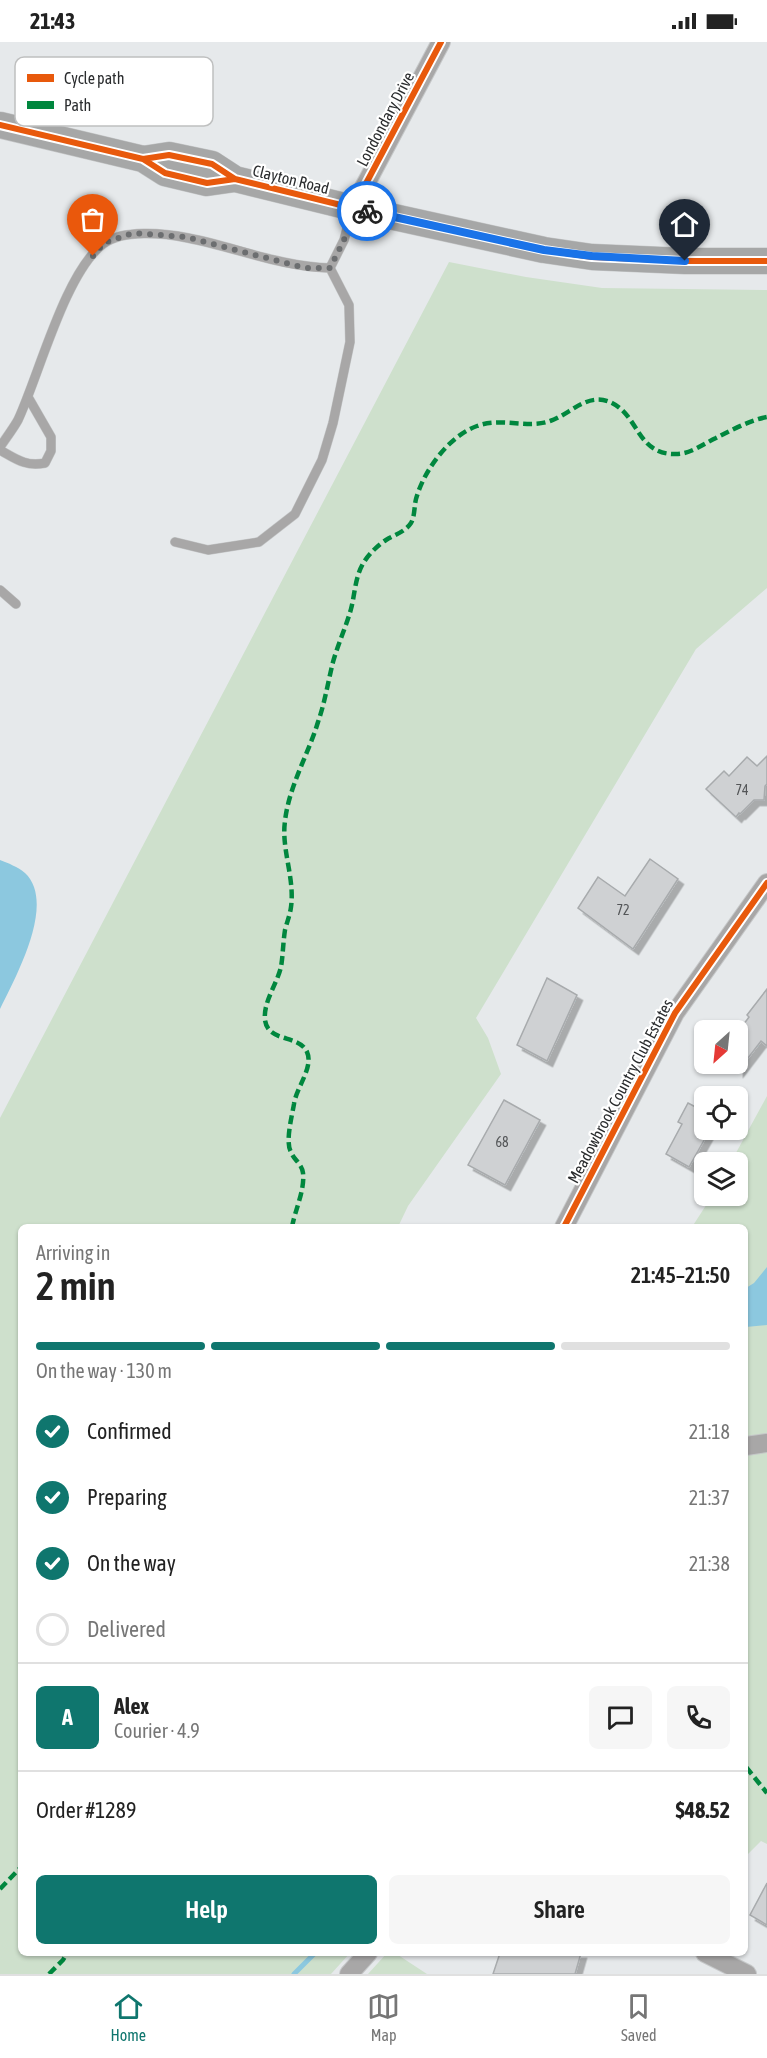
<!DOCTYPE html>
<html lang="en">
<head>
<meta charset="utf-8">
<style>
  body { margin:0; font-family:"Asap Condensed",sans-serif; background:#f6f6f6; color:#222; height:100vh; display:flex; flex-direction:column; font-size:22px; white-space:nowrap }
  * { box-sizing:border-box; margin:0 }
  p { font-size:20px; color:#767676 }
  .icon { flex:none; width:33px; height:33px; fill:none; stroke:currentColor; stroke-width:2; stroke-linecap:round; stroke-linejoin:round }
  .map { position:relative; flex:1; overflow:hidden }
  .side { position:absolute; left:18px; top:1182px; width:730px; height:732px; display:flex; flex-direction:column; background:#fff; border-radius:9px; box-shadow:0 2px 4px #0004 }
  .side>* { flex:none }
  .needle { width:39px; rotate:207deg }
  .buttons { position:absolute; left:694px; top:978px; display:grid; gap:12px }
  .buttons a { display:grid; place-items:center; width:54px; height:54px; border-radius:9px; background:#fff; box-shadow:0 2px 4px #0004; font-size:30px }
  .pin { position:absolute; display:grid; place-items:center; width:51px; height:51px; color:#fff; margin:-62px -26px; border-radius:50% 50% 50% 0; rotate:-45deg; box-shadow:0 0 6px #0007 }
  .pin .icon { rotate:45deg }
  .courier { position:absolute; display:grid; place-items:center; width:60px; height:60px; margin:-30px; border:4px solid #1a73e8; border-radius:50%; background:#fff; color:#222; box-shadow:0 2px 8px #0007 }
  .overview em { font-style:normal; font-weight:600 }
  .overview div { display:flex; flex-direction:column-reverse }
  .overview { display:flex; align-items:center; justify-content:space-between; height:102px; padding:0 18px }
  h1 { font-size:39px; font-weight:600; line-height:45px }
  .bar { display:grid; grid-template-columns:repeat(4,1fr); gap:9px 6px; align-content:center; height:72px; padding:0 18px }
  .bar i { height:8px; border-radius:4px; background:#e0e0e0 }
  .bar .on { background:#0f766e }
  .bar p { grid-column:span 4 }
  .line { display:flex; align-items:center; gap:15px; padding:0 18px; border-top:2px solid #e0e0e0 }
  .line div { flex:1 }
  .round { display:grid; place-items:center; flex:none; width:63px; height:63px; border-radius:9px; background:#f6f6f6 }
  ol { padding:0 18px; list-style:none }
  li { display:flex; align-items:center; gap:18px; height:66px }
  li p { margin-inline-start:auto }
  li .icon { padding:6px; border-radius:50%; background:#0f766e; color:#fff; stroke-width:4 }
  li:last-child { color:#767676 }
  li i { width:33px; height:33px; border:3px solid #e0e0e0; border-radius:50% }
  .action { display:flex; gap:12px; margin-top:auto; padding:12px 18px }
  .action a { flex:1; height:69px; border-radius:9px; background:#0f766e; color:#fff; font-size:24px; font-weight:600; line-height:69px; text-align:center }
  .action a+a { background:#f6f6f6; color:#222 }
  .status { display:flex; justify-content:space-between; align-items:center; height:42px; padding:0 30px; background:#fff; direction:ltr }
  .status svg { height:16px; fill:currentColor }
  .menu { display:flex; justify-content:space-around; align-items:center; height:84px; border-top:2px solid #e0e0e0; background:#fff; font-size:16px; color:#767676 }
  .menu a { display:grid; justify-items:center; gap:3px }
  .menu .on { color:#0f766e }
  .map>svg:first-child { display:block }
</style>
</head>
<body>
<div class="status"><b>21:43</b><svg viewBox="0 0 49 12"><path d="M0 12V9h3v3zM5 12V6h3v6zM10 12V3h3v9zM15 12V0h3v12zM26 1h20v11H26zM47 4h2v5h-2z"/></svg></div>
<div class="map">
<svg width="767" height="1932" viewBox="0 0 767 1932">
  <defs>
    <filter id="shadow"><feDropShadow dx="5.5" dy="5.5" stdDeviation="0" flood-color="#0004"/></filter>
  </defs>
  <rect width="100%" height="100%" fill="#e6e9eb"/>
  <path fill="#cee0cc" d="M 449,220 L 526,235 L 602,246 L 767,248 L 767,546 L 696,607 L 476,976 L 488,996 L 501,1032 L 408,1164 L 398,1185 L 21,1185 L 21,1911 L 350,1911 L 331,1932 L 0,1932 L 0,1076 Z
    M 767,1054 L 767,1391 L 746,1396 L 746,1185 L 692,1185 L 712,1154 L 738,1154 L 738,1120 L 731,1120 Z
    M 767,1409 L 767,1802 L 761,1799 L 748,1812 L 746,1811 L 746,1413 Z
    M 387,1911 L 395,1911 L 427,1932 L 368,1932 Z"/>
  <path fill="#8cc8df" d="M 0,818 C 8,821 18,825 25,831 C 57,861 15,936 0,967 Z
    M 767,1225 L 767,1283 L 746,1285 L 746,1246 L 754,1241 Z"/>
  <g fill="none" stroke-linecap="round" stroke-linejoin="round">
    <path stroke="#8cc8df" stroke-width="5" d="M 294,1932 L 315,1911"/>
  </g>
  <path fill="#cfd1d3" stroke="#a8abad" stroke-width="1.5" filter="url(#shadow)" d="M 767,714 L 767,742 L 765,744 L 764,758 L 754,758 L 740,772 L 739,771 L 736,775 L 706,747 L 724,729 L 729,734 L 747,715 L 757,724 Z
    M 650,817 L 678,837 L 633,907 L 578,866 L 598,835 L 625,854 Z
    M 547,936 L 577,953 L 547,1019 L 517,1003 Z
    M 767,947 L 767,1004 L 761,999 L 738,1029 L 738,990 L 749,975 L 747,973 Z
    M 504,1058 L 540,1078 L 505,1143 L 468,1123 Z
    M 688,1061 L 705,1070 L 705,1089 L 708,1091 L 689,1125 L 666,1112 L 682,1082 L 678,1080 Z
    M 767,1841 L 767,1883 L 750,1873 Z
    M 500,1911 L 581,1911 L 575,1932 L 493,1932 Z"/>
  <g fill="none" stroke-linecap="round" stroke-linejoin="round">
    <defs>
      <path id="lane" d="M 0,405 C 6,396 13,387 18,378 C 39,333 65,231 103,202 C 123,187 164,191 188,196 C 235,205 281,225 330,226 L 344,198 L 352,168
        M 0,408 C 16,417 26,425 45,421 L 51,409 L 51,395 L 28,355
        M 175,500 L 208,508 L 259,500 L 295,472 L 322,418 L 333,381 L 350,300 L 349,263 L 330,226
        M 0,548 L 16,562"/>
      <path id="street" d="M 353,166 L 441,0
        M 564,1185 L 675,971 L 767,841
        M 746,1404 L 767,1401
        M 705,1911 L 747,1932
        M 349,1932 L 368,1911"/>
      <path id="secondary" d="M 0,83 L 143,117 L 165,131 L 207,141 L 235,137
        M 143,117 L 169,113 L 212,122 L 235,137 L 353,166 L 544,208 L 592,215 L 685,219 L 767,219"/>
    </defs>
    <use href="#lane" stroke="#c5c7c8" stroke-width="10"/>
    <use href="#street" stroke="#c5c7c8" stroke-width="20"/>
    <use href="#secondary" stroke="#c5c7c8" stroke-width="27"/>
    <use href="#lane" stroke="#a8a7a7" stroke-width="9"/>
    <use href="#street" stroke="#a8a7a7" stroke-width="18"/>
    <use href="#secondary" stroke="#a6a7a7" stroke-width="26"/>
    <path stroke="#00873e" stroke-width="4.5" stroke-dasharray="9 4.5" stroke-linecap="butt" d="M 292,1185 C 295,1168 305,1148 303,1131 C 302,1122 294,1118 291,1110 C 285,1100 292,1074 294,1062 C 296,1046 314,1025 307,1010 C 299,992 268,1001 265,978 C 263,960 277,942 281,925 C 283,913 283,901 285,888 C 287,880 290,873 291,865 C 295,836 281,807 285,779 C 289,744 308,713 318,680 C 325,660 328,640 333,620 C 338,602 346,585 351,567 C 355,552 355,534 364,520 C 369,512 378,503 386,498 C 394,493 405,490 411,481 C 415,474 414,465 416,457 C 424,428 449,394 477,384 C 502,375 528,387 550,379 C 571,372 588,349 612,361 C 639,374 637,413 676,412 C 691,412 703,402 716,396 C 732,388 750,378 767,375
      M 746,1725 L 767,1751
      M 0,1847 L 21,1825
      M 49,1932 L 63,1918 L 67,1911"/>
    <defs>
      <path id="cycleway" d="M 0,83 L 143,117 L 165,131 L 207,141 L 235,137
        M 143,117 L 169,113 L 212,122 L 235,137 L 353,166 L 544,208 L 592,215 L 685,219 L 767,219
        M 353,166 L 441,0
        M 564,1185 L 675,971 L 767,841"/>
    </defs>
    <use href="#cycleway" stroke="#fff" stroke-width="10"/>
    <use href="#cycleway" stroke="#e8590c" stroke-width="6"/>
  </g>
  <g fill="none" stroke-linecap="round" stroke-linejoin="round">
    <path stroke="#6c6e70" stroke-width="6" stroke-dasharray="0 10.8" d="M 93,214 L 104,201 L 133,191 L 186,195 L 305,226 L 330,226 L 344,198 L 353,166 L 367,169"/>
    <path stroke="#1a73e8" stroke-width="8" d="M 367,169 L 544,208 L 592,214 L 685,219"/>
  </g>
  <g text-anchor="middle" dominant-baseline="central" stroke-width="4.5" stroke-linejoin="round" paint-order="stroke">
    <g font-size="14" fill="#545658">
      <text x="742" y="748">74</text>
      <text x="623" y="868">72</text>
      <text x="502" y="1100">68</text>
    </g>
    <g font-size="16" fill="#2a2c2e" stroke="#fff">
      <text transform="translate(385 77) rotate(-62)">Londondary Drive</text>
      <text transform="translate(291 137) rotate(14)">Clayton Road</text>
      <text transform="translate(620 1049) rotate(-62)">Meadowbrook Country Club Estates</text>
    </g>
  </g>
  <rect x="15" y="15" width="198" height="69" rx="9" fill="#fff" stroke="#bfc0c0" stroke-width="1.5"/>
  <rect x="27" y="32" width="27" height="8" fill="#e8590c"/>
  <rect x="27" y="59" width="27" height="8" fill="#00873e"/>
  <g font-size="16" fill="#2a2c2e">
    <text x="64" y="42">Cycle path</text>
    <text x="64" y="69">Path</text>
  </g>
</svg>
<div class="buttons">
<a><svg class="needle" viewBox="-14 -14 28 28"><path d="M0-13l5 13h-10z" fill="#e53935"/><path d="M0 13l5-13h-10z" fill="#767676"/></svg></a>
<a><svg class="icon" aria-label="locate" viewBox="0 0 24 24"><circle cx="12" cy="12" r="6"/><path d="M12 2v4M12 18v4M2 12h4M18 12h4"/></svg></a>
<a><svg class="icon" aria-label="layers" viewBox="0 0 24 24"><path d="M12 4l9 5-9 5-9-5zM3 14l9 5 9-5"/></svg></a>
</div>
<div class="pin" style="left:93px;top:214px;background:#ea580c"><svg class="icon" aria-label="bag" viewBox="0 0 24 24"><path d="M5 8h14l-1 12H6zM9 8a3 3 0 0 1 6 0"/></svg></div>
<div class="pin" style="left:685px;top:219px;background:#1f2937"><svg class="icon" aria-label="home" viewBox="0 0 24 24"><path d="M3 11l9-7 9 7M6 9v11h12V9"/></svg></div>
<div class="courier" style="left:367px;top:169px"><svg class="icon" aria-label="bike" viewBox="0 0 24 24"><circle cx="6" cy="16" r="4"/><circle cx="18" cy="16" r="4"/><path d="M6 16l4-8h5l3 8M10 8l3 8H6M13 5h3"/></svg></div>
<section class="side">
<div class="overview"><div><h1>2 min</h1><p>Arriving in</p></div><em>21:45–21:50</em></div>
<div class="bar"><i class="on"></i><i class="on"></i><i class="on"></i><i></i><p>On the way · 130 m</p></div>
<ol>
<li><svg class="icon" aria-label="check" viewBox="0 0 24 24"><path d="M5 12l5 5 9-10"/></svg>Confirmed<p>21:18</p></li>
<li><svg class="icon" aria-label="check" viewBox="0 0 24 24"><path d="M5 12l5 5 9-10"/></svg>Preparing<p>21:37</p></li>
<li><svg class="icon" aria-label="check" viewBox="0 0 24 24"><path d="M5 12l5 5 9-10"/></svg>On the way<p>21:38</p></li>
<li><i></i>Delivered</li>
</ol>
<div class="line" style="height:108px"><b class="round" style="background:#0f766e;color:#fff">A</b><div><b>Alex</b><p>Courier · 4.9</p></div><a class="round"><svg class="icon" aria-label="chat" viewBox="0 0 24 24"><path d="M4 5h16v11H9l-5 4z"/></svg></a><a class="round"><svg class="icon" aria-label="phone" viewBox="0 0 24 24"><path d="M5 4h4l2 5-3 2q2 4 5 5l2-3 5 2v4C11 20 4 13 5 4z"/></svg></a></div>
<div class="line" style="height:78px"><div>Order #1289</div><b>$48.52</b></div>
<div class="action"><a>Help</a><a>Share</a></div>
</section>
</div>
<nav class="menu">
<a class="on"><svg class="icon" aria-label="home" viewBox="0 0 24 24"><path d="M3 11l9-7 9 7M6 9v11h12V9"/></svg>Home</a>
<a><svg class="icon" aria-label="map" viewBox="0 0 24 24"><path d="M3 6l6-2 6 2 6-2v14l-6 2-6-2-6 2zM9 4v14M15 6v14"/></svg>Map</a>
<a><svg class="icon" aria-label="saved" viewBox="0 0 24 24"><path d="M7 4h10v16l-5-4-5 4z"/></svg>Saved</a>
</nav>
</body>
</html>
